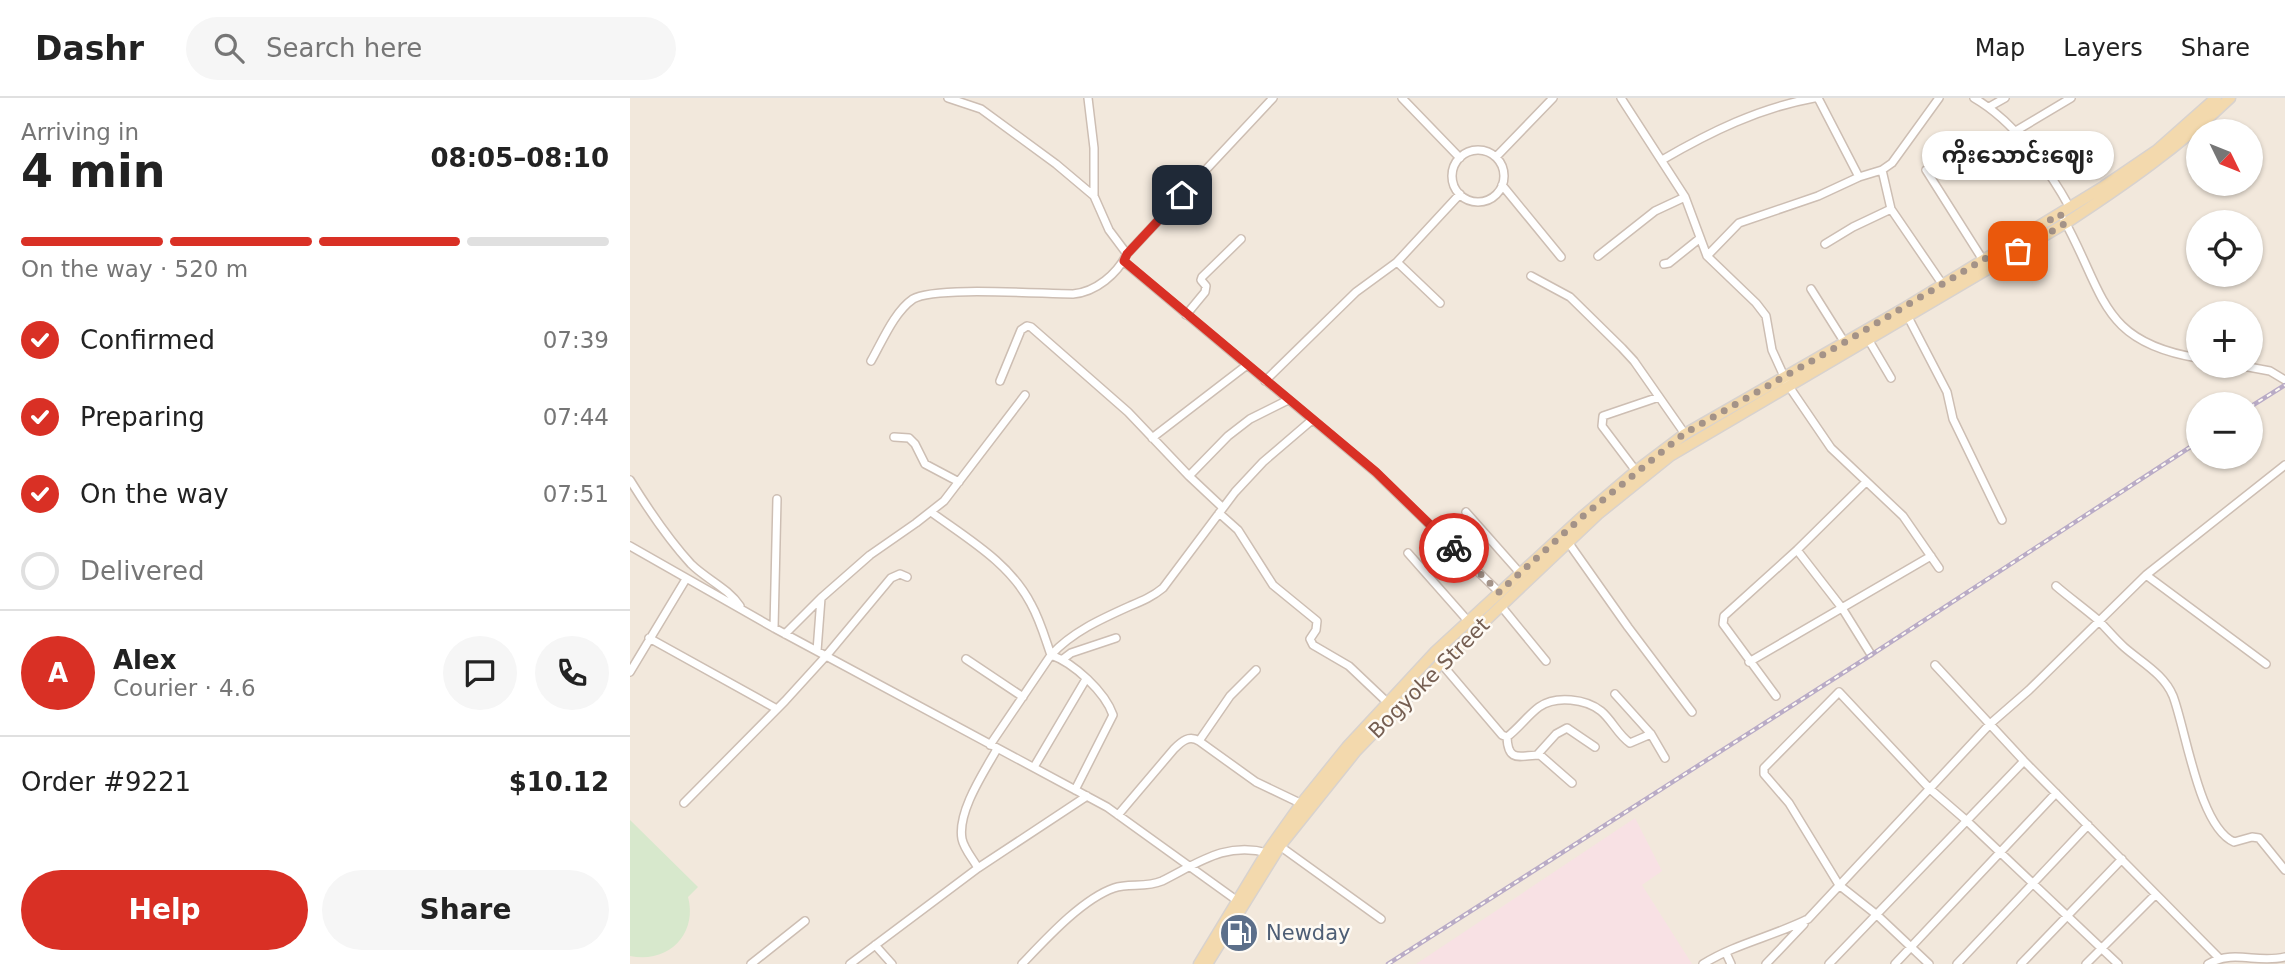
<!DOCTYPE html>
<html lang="en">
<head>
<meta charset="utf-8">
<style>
  body { margin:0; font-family:"DejaVu Sans","Noto Sans Myanmar",sans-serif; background:#f6f6f6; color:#222; height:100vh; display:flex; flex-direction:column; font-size:26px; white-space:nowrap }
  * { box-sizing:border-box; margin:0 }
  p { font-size:23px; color:#767676 }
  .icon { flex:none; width:38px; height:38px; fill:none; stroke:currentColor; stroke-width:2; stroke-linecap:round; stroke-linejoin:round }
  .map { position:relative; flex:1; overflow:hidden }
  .side { display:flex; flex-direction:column; background:#fff; width:630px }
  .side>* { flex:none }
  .needle { width:46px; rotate:133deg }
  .controls { position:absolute; left:1556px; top:21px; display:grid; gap:14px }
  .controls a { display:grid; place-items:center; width:77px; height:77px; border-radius:50%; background:#fff; box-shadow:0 2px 5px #0004; font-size:35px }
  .pin { position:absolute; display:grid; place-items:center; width:60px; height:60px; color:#fff; margin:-30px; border-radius:14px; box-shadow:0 4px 10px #0006 }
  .courier { position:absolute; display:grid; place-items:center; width:70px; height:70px; margin:-35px; border:5px solid #d93025; border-radius:50%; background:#fff; color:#222; box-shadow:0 2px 9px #0007 }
  .bubble { position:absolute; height:49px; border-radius:24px; background:#fff; box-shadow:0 2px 5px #0004; font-size:23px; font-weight:700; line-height:49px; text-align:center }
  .head em { font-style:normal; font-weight:700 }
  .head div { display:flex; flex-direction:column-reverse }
  .head { display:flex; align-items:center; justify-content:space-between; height:119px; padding:0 21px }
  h1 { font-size:46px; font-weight:700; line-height:52px }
  .bar { display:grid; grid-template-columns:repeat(4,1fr); gap:10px 7px; align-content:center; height:84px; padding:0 21px }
  .bar i { height:9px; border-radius:5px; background:#e0e0e0 }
  .bar .current { background:#d93025 }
  .bar p { grid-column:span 4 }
  .line { display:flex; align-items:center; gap:18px; padding:0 21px; border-top:2px solid #e0e0e0 }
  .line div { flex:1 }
  .round { display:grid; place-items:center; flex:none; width:74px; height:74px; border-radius:37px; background:#f6f6f6 }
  ol { padding:0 21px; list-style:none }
  li { display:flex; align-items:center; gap:21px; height:77px }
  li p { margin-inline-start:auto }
  li .icon { padding:7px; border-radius:50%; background:#d93025; color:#fff; stroke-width:4 }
  li:last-child { color:#767676 }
  li i { width:38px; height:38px; border:4px solid #e0e0e0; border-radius:50% }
  .action { display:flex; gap:14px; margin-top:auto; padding:14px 21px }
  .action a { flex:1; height:80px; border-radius:42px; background:#d93025; color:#fff; font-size:28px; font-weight:700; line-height:80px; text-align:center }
  .action a+a { background:#f6f6f6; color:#222 }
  header { display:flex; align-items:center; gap:42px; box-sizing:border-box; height:98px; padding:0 35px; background:#fff; border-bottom:2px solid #e0e0e0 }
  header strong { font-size:33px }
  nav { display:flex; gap:38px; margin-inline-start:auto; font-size:24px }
  .search { width:490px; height:63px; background:#f6f6f6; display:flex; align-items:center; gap:18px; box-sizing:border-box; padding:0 24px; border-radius:38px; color:#767676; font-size:26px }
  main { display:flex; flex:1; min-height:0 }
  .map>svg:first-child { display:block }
</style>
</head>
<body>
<header>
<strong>Dashr</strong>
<div class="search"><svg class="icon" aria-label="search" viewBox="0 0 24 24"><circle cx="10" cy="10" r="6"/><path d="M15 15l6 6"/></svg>Search here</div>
<nav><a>Map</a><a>Layers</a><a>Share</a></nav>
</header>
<main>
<section class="side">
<div class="head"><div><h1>4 min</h1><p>Arriving in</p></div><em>08:05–08:10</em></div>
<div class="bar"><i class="current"></i><i class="current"></i><i class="current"></i><i></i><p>On the way · 520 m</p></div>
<ol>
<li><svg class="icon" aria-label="check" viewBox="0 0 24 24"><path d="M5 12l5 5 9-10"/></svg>Confirmed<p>07:39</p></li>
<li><svg class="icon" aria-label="check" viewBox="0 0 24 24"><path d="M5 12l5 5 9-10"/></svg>Preparing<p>07:44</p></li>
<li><svg class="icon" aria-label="check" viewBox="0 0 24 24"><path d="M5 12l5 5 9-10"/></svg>On the way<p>07:51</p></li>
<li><i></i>Delivered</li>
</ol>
<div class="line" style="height:126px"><b class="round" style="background:#d93025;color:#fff">A</b><div><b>Alex</b><p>Courier · 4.6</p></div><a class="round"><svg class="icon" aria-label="chat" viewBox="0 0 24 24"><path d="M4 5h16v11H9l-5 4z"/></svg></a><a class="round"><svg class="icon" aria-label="phone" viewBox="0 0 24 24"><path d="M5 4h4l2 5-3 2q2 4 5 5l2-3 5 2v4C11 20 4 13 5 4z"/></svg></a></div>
<div class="line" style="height:91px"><div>Order #9221</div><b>$10.12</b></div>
<div class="action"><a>Help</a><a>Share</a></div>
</section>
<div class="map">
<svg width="1655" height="866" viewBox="0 0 1655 866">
  <rect width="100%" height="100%" fill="#fbf6ed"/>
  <path fill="#f2e8dc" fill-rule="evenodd" d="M 0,0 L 1655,0 L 1655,866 L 0,866 ZM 1568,33 L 1620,33 L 1620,86 L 1568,86 ZM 1568,124 L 1620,124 L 1620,177 L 1568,177 ZM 1568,215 L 1620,215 L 1620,268 L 1568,268 ZM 1568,306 L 1620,306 L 1620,359 L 1568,359 Z"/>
  <path fill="#f8e1e4" d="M 1005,720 L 1032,773 L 1012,787 L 1062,866 L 786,866 Z"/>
  <path fill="#d7e8cc" d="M 0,722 L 68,789 L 58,799 C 68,836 38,866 0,858 Z"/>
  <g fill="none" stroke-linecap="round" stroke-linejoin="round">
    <defs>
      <path id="street" d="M 318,0 L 351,11 L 426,66 L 464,98 L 479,132 L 497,156
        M 458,0 L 464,50 L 464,98
        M 772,0 L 830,60
        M 991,0 L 1055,99 L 1077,158 L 1126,205 L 1136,218 L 1142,252 L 1158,287 L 1201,350 L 1273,418 L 1309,470
        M 1188,0 L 1229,79
        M 1344,0 C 1384,23 1418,70 1440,110
        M 1359,9 L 1375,0
        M822 78a26 26 0 1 1 52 0a26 26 0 1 1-52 0Z
        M 866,59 L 923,0
        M 1032,62 C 1080,34 1129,10 1184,0
        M 1252,72 L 1261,111 L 1315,190
        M 1296,72 L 1353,162
        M 1332,75 L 1349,66 L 1384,34 L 1441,0
        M 872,87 L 931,159
        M 1434,122 C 1475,196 1470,244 1568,260
        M 1195,146 L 1223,129 L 1261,111
        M 968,158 L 1025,113 L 1055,99
        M 1077,158 L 1109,125 L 1188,98 L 1229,79 L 1252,72 L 1262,65 L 1309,0
        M 493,163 L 745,374 L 869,494
        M 1034,166 L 1039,165 L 1069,141
        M 901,178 L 940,199 L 992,250 L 1004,263 L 1055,336
        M 1181,191 L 1215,245
        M 810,205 L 767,164 L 830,96
        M 556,217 L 575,194 L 576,188 L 571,182 L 572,179 L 611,141
        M 1277,217 L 1317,294 L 1323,321 L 1372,422
        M 1238,241 L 1261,280
        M 241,263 C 252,244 264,214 283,201 C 304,188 412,196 443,196 C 466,194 487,176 497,156 L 643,0
        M 1613,268 L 1640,273 L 1655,282
        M 370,283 L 391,232 L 397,228 L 401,229 L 498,314 L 559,378 L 592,409
        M 635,283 L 726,194 L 767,164
        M 264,339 L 279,340 L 285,346 L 295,366 L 329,384
        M 522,340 L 617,267
        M 1006,373 L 972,328 L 973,318 L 1029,299
        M 559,378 L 598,338 L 620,321 L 658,302
        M 0,382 C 18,411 38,441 61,466 C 76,481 98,490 110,508
        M 301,414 C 338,441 380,465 401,506 C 410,522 415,540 421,557
        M 836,414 L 890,475
        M 589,415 L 608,432 L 643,487 L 687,523 L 686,532 L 680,541 L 683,547 L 719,568 L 758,605
        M 938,444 L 998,529 L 1062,614
        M 0,448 L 144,530 L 477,709 L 609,804
        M 1167,452 L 1212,510 L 1240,555
        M 778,455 L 838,523
        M 1516,477 L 1636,566
        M 1426,488 C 1440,500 1454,510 1468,522 C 1477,531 1485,541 1494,549 C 1511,564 1534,576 1543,598 C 1556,632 1569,729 1604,744 L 1622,739 L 1629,740 L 1655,772
        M 191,500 L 240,457 L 286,425 L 314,403 L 395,297
        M 871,508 L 916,563
        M 144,530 L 147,401
        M 155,536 L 191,500 L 187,553
        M 19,540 L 147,611
        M 421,557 C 444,565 475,594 483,617 L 445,692
        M 336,561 L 393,599
        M 433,561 L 441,555 L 486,540
        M 809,563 L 872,637 L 877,639 C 889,630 898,617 909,609 C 926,597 956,601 971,613 C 982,622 988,637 1000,645 L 1021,636
        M 1119,564 L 1301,458
        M 1305,567 L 1394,663 L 1589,860
        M 0,574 L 56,481
        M 985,596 L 1021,636 L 1035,660
        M 1146,598 L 1093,526 L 1094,518 L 1167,452 L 1236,384
        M 877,639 C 878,666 891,657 910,657 L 942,685
        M 569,643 L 600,598 L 626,572
        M 360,647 L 421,557 C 442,534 471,521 500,508 C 512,503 522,499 533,490 L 605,394 L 633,364 L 682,322
        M 907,657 L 926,636 L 937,630 L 965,649
        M 404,669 L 456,581
        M 54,705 L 155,603 L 196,558 L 261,480 L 270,476 L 277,479
        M 488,717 L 544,651 C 552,643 559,637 569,643 L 626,684 L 672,706
        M 647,746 L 751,821
        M 348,770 C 343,761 334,751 332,741 C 327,714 354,674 367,651
        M 245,847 L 262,866
        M 1096,855 L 1101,866
        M 121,866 L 175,823
        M 220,866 L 348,770 L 457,698
        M 392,866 C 415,842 452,801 484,790 C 499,785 516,790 532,783 C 568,765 596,743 638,755
        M 1073,866 C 1105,846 1144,838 1178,821 L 1360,626 L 1399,592 L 1516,477 L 1655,367
        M 1136,866 L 1174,826
        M 1199,866 L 1394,663
        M 1265,866 L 1426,695
        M 1299,866 L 1247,817 L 1209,787 L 1159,705 L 1134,676 L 1134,670 L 1209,594 L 1300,691 L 1337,723 L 1488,866
        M 1327,866 L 1458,727
        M 1391,866 L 1492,761
        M 1456,866 L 1525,797
        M 1578,866 C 1605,851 1626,866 1655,859"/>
      <path id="primary" d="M 569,866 L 637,754 L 671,706 L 717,649 L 806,553 L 952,419 L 1006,373 L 1055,336 L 1273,211 L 1473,89 L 1526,53 L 1586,0
        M 577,866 L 650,748 L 726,653 L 815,561 L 968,416 L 1040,358 L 1436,125 C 1494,87 1550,48 1600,0"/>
    </defs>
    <use href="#street" stroke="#cdbeb3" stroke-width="10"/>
    <use href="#primary" stroke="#d8d2ce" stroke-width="13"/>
    <use href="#street" stroke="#fff" stroke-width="7"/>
    <use href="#primary" stroke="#f3d9ad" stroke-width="10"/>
    <defs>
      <path id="rail" d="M 1620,309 L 1655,287
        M 758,866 L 1241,557 L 1568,344"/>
    </defs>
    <use href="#rail" stroke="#b9abc6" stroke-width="4.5"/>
    <use href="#rail" stroke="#fefaf4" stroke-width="2" stroke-dasharray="5" stroke-linecap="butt"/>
  </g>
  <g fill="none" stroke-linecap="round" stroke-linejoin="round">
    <path stroke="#a49388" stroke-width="7" stroke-dasharray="0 12.6" d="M 824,450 L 869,494 L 952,419 L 1055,335 L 1215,244 L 1430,116 L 1436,125 L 1388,153"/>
    <path stroke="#d93025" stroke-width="9" d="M 552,97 L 497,156 L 494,163 L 746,374 L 824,450"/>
  </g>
  <defs>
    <symbol id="fuel-disc" viewBox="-11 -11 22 22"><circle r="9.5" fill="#5c6f8a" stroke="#fefaf4"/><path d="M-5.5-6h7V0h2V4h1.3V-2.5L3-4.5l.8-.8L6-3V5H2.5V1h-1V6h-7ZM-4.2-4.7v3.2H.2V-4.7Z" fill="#fff"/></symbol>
  </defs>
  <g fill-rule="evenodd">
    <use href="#fuel-disc" x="587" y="813" width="44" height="44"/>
  </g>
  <g text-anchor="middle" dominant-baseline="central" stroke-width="5" stroke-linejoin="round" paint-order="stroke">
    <g font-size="21" fill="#755e51" stroke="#fefaf4">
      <text transform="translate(799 580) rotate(-45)">Bogyoke Street</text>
    </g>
    <g font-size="21" fill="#4e5e75" stroke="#fefaf4" text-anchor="start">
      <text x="636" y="835">Newday</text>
    </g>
  </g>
</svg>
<div class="controls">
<a><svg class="needle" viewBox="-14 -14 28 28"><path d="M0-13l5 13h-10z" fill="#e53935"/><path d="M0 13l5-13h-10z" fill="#767676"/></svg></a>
<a><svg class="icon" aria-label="locate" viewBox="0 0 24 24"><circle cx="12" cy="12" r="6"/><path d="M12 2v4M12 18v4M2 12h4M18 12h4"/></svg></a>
<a>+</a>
<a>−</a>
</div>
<div class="pin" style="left:1388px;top:153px;background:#ea580c"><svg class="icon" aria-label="bag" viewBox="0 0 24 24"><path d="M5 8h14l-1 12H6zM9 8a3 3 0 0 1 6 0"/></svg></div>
<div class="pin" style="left:552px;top:97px;background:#1f2937"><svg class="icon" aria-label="home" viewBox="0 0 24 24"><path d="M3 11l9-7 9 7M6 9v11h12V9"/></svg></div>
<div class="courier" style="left:824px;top:450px"><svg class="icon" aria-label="bike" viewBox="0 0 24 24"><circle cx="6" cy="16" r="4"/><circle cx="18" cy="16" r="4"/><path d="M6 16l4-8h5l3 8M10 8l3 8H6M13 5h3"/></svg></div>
<div class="bubble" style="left:1292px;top:33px;width:192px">ကိုးသောင်းဈေး</div>
</div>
</main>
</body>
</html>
